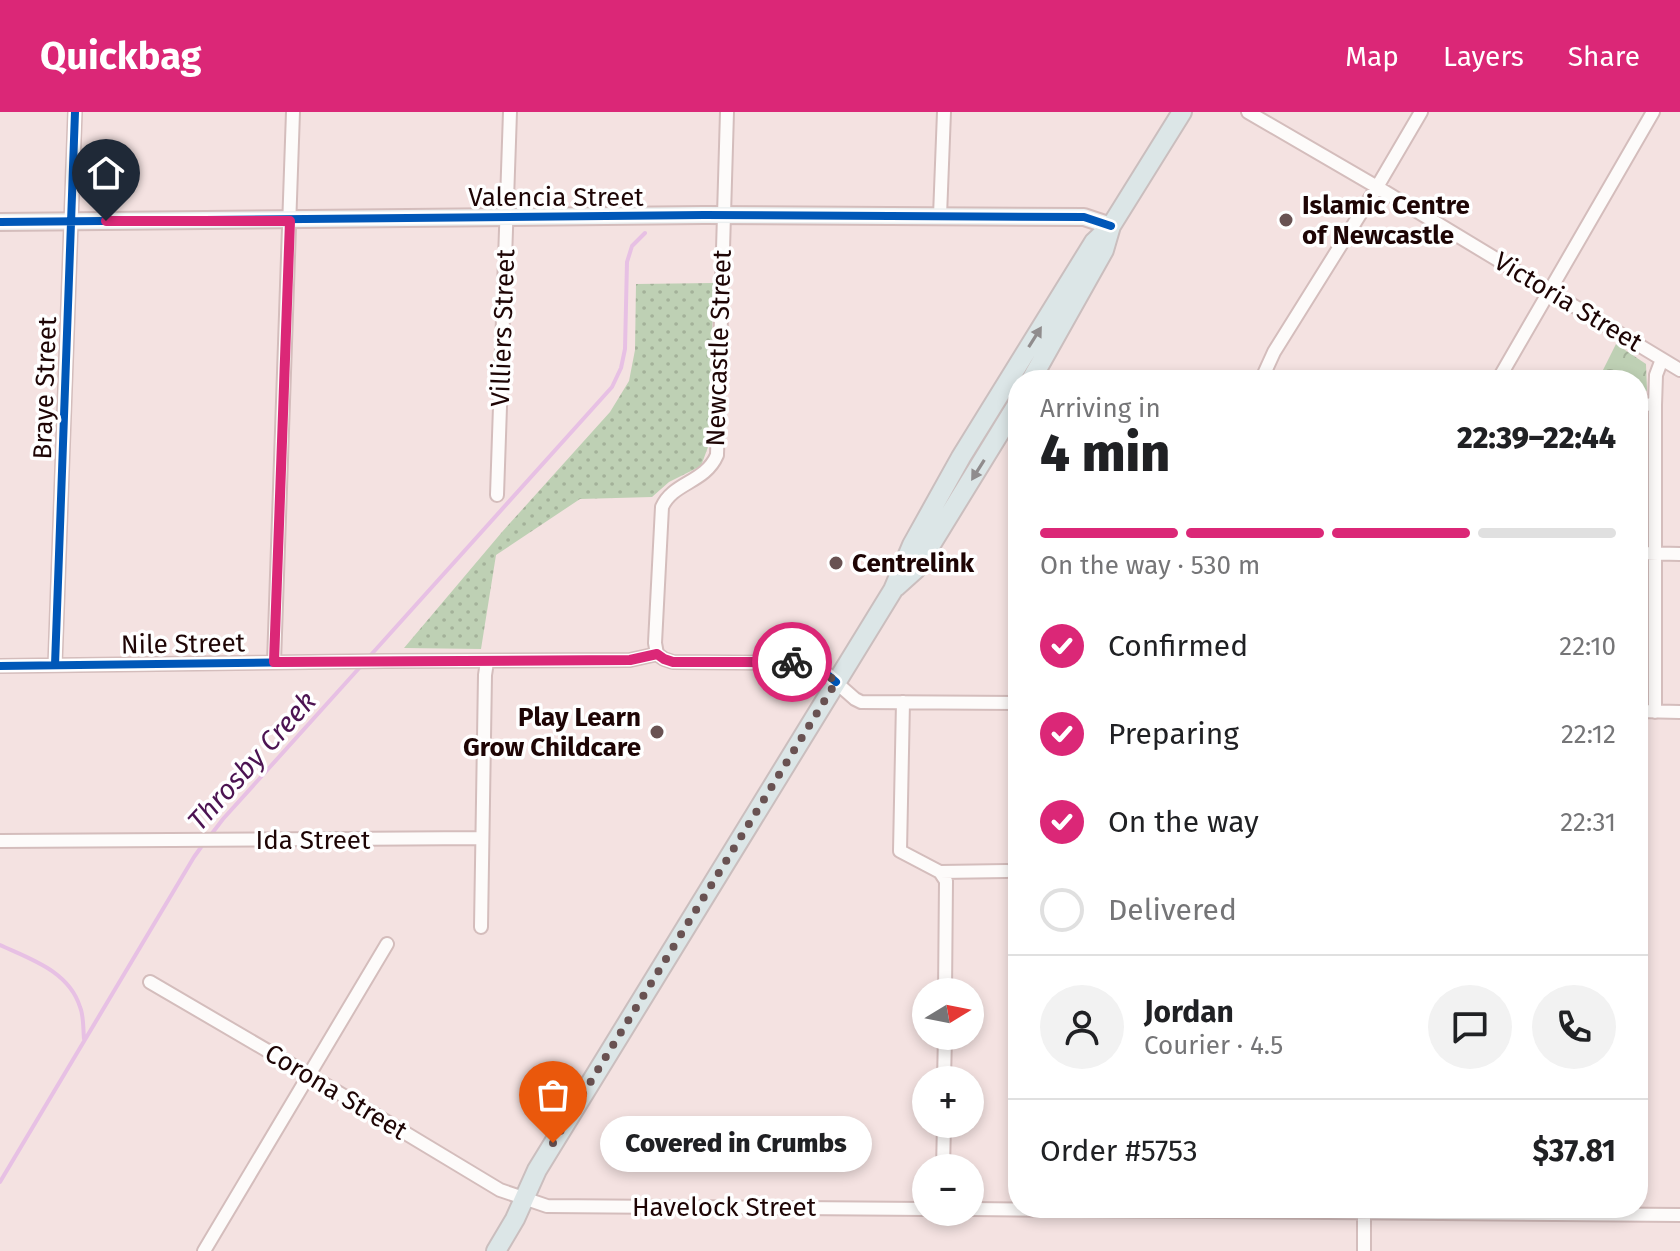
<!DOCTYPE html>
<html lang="en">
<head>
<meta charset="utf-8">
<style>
  body { margin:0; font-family:"Fira Sans",sans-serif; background:#f2f2f2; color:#202124; height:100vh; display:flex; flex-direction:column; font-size:30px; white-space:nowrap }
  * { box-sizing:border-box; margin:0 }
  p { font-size:26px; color:#757577 }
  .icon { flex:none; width:44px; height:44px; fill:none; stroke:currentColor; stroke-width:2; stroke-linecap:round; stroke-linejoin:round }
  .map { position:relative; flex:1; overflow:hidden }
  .details { position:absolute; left:1008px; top:258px; width:640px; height:848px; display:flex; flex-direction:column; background:#fff; border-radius:32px; box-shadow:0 4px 12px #0003 }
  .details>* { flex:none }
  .needle { width:52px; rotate:80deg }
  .tools { position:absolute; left:912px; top:866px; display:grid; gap:16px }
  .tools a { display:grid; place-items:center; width:72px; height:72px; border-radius:50%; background:#fff; box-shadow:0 4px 12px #0003; font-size:40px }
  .pin { position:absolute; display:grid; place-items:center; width:68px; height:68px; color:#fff; margin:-82px -34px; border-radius:50% 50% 50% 0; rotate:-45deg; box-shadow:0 0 8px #0007 }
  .pin .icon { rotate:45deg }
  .courier { position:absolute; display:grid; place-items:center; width:80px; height:80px; margin:-40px; border:6px solid #db2777; border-radius:50%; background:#fff; color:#222; box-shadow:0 2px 10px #0007 }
  .bubble { position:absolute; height:56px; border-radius:28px; background:#fff; box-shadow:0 4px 12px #0003; font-size:26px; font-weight:800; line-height:56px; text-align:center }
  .head em { font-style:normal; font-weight:800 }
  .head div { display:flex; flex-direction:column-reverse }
  .head { display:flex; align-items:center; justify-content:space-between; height:136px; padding:0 32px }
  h1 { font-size:52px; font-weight:800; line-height:60px }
  .bar { display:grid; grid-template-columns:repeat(4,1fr); gap:12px 8px; align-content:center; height:96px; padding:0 32px }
  .bar i { height:10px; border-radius:6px; background:#e0e0e0 }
  .bar .selected { background:#db2777 }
  .bar p { grid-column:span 4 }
  .line { display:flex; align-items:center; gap:20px; padding:0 32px; border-top:2px solid #e0e0e0 }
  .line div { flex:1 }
  .round { display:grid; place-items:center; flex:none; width:84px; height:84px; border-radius:42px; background:#f2f2f2 }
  ol { padding:0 32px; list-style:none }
  li { display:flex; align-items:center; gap:24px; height:88px }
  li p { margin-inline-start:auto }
  li .icon { padding:8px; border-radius:50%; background:#db2777; color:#fff; stroke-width:4 }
  li:last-child { color:#757577 }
  li i { width:44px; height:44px; border:4px solid #e0e0e0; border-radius:50% }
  header { display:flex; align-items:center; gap:48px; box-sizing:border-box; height:112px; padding:0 40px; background:#db2777; color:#fff }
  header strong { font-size:38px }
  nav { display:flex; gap:44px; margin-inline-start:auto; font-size:28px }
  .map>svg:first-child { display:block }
</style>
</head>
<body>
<header>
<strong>Quickbag</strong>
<nav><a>Map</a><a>Layers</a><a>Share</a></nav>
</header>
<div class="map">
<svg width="1680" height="1139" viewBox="0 0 1680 1139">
  <defs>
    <pattern id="grass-dots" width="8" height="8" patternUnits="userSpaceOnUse" patternTransform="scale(2)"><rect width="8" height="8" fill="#bed0b4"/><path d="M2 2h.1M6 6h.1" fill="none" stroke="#a3b199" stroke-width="1.8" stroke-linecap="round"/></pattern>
    <pattern id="forest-crowns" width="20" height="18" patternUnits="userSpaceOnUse" patternTransform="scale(2)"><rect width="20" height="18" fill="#bed0b4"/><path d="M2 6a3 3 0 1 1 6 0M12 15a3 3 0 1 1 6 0" fill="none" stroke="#a3b199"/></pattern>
  </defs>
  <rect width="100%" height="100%" fill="#f4e2e1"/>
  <path fill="url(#grass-dots)" d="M 714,171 L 708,335 L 701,354 L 669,370 L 652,385 L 580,387 L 496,443 L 481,537 L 404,536 L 502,420 L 610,300 L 629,269 L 635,238 L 636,172 Z"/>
  <path fill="url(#forest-crowns)" d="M 1616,232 L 1646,252 L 1647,278 L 1644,283 L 1638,283 L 1638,268 L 1598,268 Z"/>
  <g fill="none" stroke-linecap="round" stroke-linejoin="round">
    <path stroke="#e7c0e4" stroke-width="4" d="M 369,545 L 612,275 L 621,256 L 625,237 L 627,150 L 632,134 L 645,121
      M 210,724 L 223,707 L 361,554
      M 0,833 C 30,847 69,859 80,895 C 84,904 83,917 84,927
      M 0,1070 L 194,745 L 204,731"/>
    <defs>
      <path id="street" d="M 1248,0 L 1377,75 L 1680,258
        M 940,104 L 944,0
        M 1263,268 L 1264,262 L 1274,240 L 1377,75 L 1421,0
        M 1498,268 L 1653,0
        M 1638,292 L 1655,293
        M 497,383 L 510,0
        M 1638,441 L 1680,442
        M 657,542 L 655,531 L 662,395 C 673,370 705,371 717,343 L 727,0
        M 274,550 L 293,0
        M 55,553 L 75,0
        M 0,554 L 385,549 L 630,548 L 657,542 L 664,547 L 673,550 L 814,551 L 855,587 L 861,590 L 1018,591
        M 903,590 L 900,739 L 940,760 L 946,769 L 945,880
        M 1638,599 L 1680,600
        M 1655,600 L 1655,293 L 1656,263 L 1662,247
        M 0,729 L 482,726
        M 940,760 L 1007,759
        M 481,815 L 485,563 L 487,550
        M 150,870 L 309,963 L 500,1078 L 547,1094 L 926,1097
        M 944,968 L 945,924
        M 943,1056 L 944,1012
        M 970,1097 L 1680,1103
        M 204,1139 L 387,832
        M 1364,1139 L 1364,1100"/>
      <path id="secondary" d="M 0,110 L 704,103 L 1084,105 L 1111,114"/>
      <path id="primary" d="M 1031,268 L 1104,138 L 1111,114 L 1182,0
        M 896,475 L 916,457 L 1018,291
        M 496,1139 L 515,1107 L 537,1058 L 893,478 L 912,433 L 961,345 L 1094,130 L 1111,114"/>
    </defs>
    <use href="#street" stroke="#d4bdbc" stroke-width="16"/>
    <use href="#secondary" stroke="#d4bdbc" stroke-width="20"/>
    <use href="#primary" stroke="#cabebe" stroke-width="22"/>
    <use href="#street" stroke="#fdfbfa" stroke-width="12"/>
    <use href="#secondary" stroke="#ecf0f1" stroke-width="16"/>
    <use href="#primary" stroke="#dce6e7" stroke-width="18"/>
    <defs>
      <path id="cycleway" d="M 0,110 L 704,103 L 1084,105 L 1111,114
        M 55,553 L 75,0
        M 0,554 L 385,549 L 630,548 L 657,542 L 664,547 L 673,550 L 814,551 L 836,570"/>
    </defs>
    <use href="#cycleway" stroke="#fff" stroke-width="13"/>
    <use href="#cycleway" stroke="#0057b8" stroke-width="8"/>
  </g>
  <defs><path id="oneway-solid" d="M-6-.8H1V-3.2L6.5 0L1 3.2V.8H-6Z" transform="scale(2)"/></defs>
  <g fill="#908c8d">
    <use href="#oneway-solid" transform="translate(1035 225) rotate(-58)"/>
    <use href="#oneway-solid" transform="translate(978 358) rotate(122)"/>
  </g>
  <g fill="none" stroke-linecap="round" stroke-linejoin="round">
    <path stroke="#695252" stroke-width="8" stroke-dasharray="0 14.4" d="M 553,1031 L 836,570 L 814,551 L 792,550"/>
    <path stroke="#db2777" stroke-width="10" d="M 106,109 L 290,109 L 274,550 L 630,548 L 657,542 L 664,547 L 673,550 L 792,550"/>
  </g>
  <g fill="#695252" stroke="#fff" stroke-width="3">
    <circle cx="1286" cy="108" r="8"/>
    <circle cx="836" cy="451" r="8"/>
    <circle cx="657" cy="620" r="8"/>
  </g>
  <g text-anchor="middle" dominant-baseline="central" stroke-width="7" stroke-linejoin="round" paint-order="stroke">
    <g font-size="26" fill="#1e0505" stroke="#fff">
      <text x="556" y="85">Valencia Street</text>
      <text transform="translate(1568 190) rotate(31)">Victoria Street</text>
      <text transform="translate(503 216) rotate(-88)">Villiers Street</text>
      <text transform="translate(719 236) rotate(-88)">Newcastle Street</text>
      <text transform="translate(45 276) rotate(-88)">Braye Street</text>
      <text transform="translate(183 532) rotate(-1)">Nile Street</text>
      <text x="313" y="728">Ida Street</text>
      <text transform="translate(336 980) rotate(31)">Corona Street</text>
      <text x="724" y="1095">Havelock Street</text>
    </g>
    <g font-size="26" font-weight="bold" fill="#1e0505" stroke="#fff" text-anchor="start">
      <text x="1302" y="93">Islamic Centre<tspan x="1302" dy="30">of Newcastle</tspan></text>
      <text x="852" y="451">Centrelink</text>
      <text x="641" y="605" text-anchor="end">Play Learn<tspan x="641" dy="30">Grow Childcare</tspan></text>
    </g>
    <g font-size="28" font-style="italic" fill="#4c1352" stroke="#fff">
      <text transform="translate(252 649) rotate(-48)">Throsby Creek</text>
    </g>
  </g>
</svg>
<div class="tools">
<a><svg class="needle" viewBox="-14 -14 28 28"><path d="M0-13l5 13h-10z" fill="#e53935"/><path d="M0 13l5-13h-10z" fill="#757577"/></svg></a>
<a>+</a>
<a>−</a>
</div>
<div class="pin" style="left:553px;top:1031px;background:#ea580c"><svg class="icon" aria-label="bag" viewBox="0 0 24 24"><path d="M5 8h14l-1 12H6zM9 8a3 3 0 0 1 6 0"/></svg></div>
<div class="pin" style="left:106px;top:109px;background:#1f2937"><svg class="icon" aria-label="home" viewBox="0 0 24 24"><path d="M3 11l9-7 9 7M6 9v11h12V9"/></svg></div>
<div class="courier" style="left:792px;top:550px"><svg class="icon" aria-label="bike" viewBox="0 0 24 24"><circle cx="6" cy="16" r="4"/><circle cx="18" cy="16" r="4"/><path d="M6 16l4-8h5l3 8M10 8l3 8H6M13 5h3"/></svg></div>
<div class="bubble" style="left:600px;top:1004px;width:272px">Covered in Crumbs</div>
<section class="details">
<div class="head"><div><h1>4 min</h1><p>Arriving in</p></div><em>22:39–22:44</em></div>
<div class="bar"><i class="selected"></i><i class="selected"></i><i class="selected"></i><i></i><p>On the way · 530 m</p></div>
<ol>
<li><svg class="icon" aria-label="check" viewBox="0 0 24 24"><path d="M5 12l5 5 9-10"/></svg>Confirmed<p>22:10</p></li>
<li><svg class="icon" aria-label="check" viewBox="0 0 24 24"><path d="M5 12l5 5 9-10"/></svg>Preparing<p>22:12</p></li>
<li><svg class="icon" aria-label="check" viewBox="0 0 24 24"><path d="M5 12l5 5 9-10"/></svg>On the way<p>22:31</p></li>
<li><i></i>Delivered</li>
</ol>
<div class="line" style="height:144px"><a class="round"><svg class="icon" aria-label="person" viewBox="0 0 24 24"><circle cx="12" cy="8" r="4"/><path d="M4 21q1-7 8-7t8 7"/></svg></a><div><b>Jordan</b><p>Courier · 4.5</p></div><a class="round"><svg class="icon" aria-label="chat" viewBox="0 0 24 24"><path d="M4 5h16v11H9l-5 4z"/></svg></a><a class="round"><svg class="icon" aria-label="phone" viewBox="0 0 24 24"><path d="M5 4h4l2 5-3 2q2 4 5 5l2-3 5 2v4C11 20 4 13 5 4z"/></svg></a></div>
<div class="line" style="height:104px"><div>Order #5753</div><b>$37.81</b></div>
</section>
</div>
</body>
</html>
